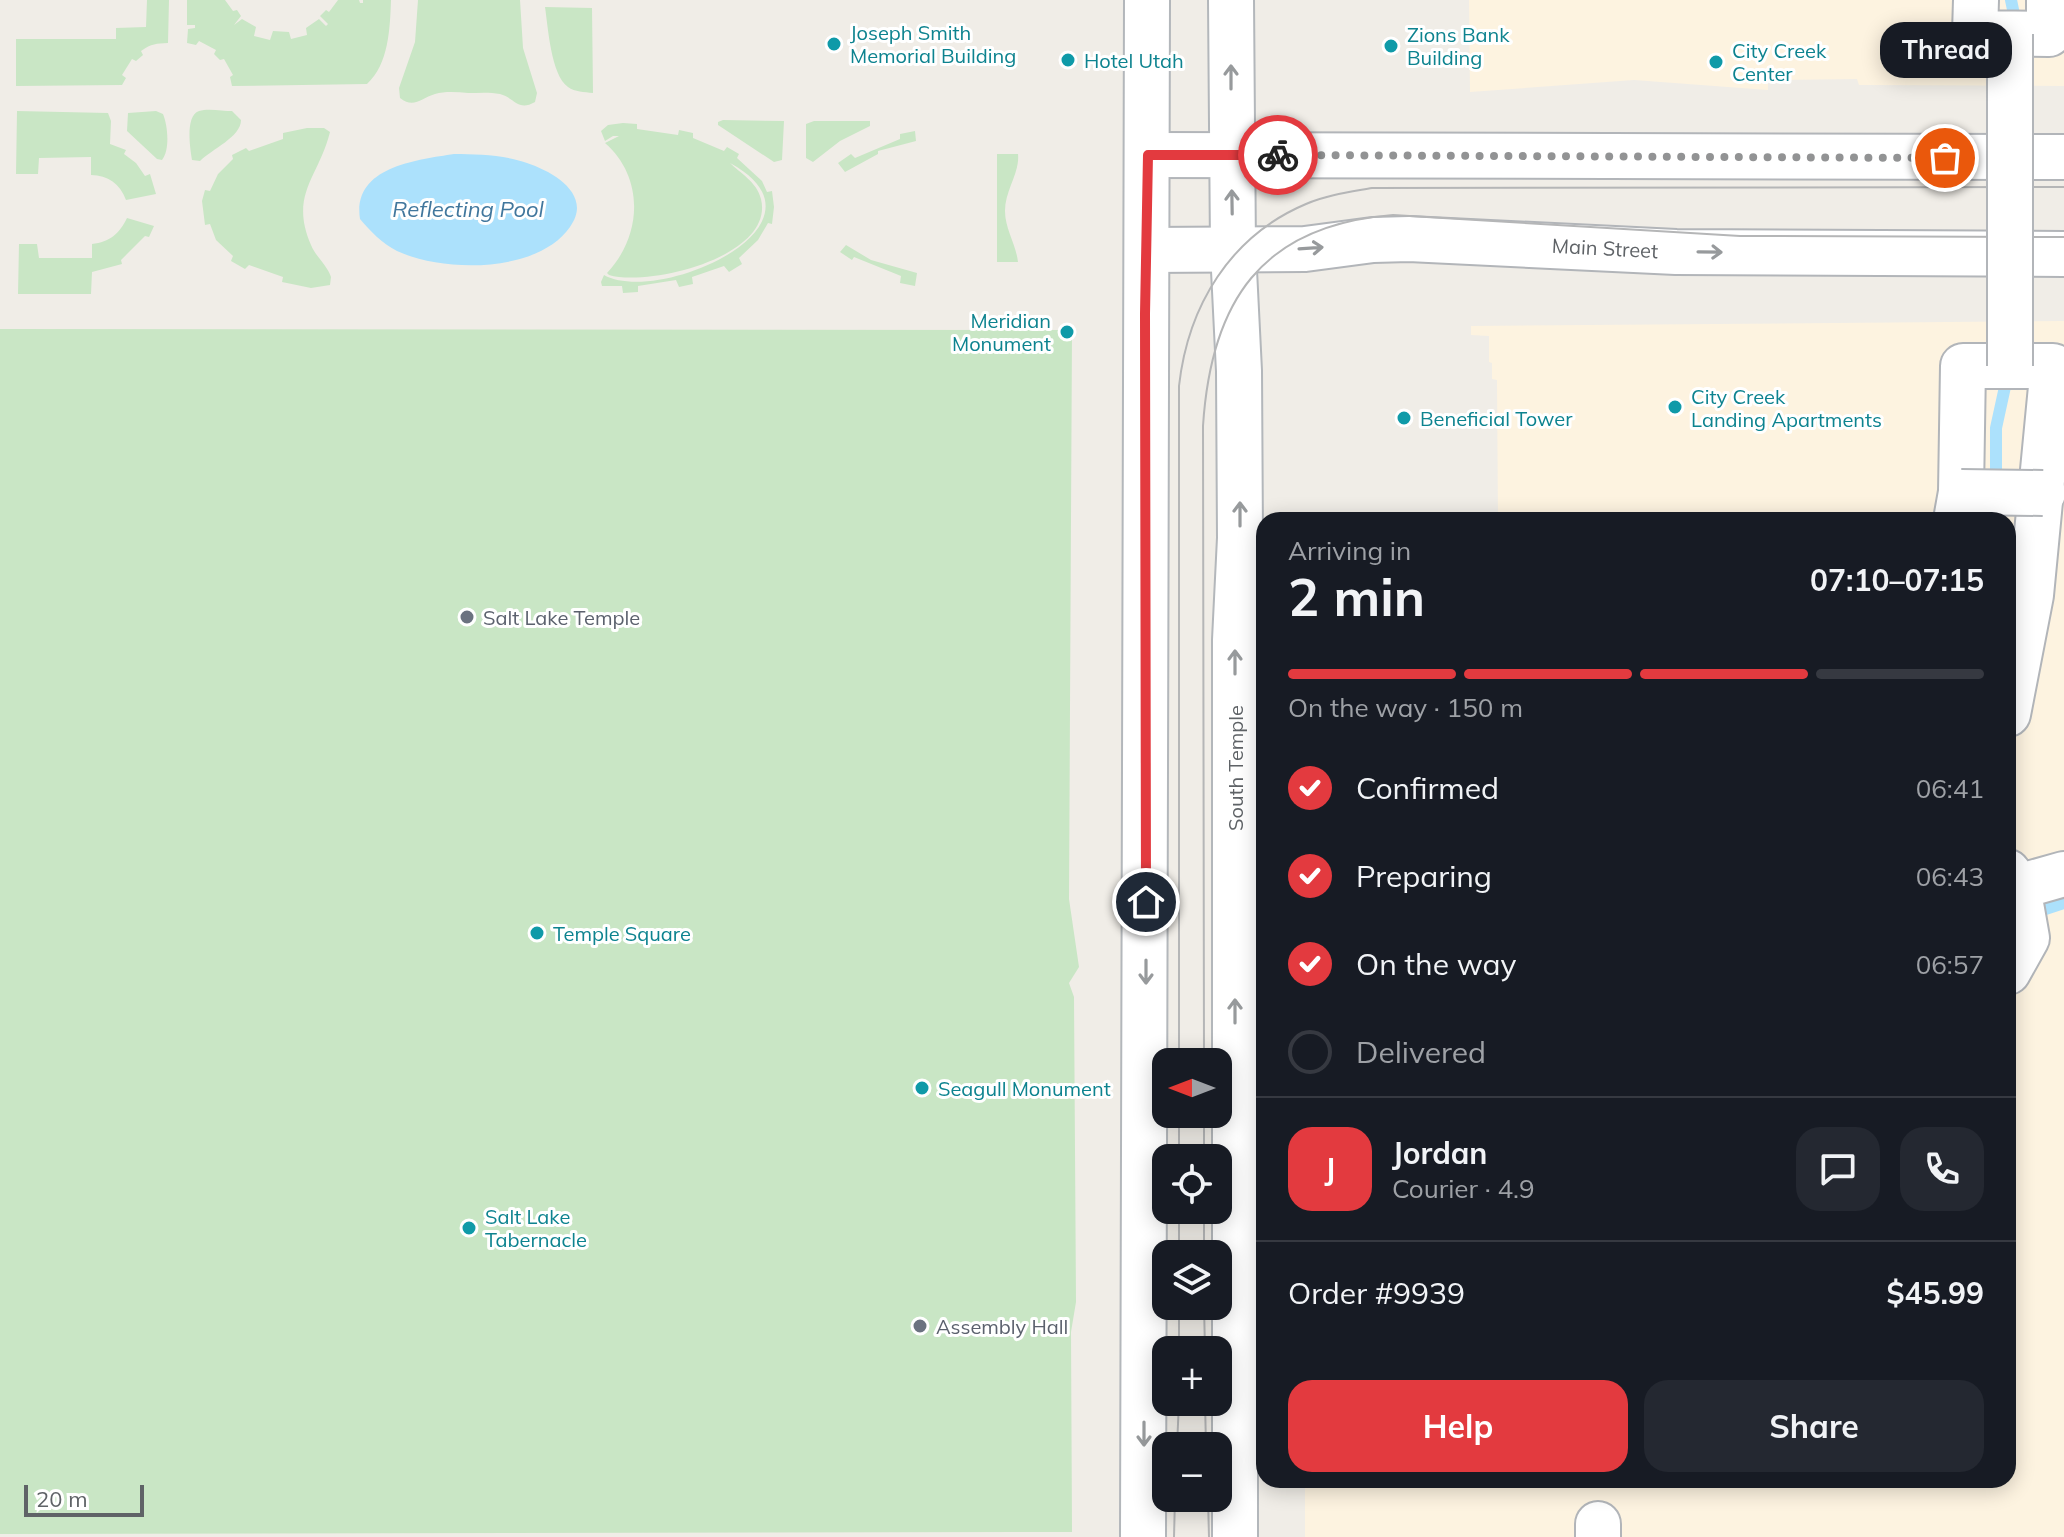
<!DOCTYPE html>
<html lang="en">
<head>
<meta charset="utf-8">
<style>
  body { margin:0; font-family:Mulish,sans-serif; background:#242831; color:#f1f3f6; height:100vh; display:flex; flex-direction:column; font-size:30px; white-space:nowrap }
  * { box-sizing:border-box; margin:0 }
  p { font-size:26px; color:#9ea1a6 }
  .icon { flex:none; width:44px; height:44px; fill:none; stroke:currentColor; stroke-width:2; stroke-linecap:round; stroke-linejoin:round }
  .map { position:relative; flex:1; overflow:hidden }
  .details { position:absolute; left:1256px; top:512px; width:760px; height:976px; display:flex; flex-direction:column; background:#171b24; border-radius:24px; box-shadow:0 4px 20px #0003 }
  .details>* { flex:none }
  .needle { width:52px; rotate:270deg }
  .buttons { position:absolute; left:1152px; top:1048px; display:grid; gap:16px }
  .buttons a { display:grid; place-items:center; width:80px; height:80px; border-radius:16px; background:#171b24; box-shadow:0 4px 20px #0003; font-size:40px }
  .scale { position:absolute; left:24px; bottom:20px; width:120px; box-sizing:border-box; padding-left:8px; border:4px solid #5f6367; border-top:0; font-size:22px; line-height:28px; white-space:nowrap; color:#5f6367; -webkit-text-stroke:6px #fff; paint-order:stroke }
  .pin { position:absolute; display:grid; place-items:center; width:68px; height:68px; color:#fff; margin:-34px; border:4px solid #fff; border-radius:50%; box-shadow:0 2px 8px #0007 }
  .courier { position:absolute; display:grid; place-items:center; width:80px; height:80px; margin:-40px; border:6px solid #e33a3f; border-radius:50%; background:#fff; color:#222; box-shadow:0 2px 10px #0007 }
  .bubble { position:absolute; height:56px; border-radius:24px; background:#171b24; box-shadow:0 4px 20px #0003; font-size:26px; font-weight:700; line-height:56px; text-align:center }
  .head em { font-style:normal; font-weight:700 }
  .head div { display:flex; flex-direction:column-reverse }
  .head { display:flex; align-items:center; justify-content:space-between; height:136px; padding:0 32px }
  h1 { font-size:52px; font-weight:700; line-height:60px }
  .bar { display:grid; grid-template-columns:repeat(4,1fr); gap:12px 8px; align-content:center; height:96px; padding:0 32px }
  .bar i { height:10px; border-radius:6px; background:#363941 }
  .bar .selected { background:#e33a3f }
  .bar p { grid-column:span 4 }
  .line { display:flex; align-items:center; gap:20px; padding:0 32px; border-top:2px solid #363941 }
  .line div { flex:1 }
  .round { display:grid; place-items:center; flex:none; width:84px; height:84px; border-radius:24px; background:#242831 }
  ol { padding:0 32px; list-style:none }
  li { display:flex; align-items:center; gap:24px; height:88px }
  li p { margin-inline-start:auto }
  li .icon { padding:8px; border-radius:50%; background:#e33a3f; color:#fff; stroke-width:4 }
  li:last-child { color:#9ea1a6 }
  li i { width:44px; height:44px; border:4px solid #363941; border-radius:50% }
  .primary-button { display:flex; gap:16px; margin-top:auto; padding:16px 32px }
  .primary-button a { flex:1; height:92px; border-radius:24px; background:#e33a3f; color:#fff; font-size:32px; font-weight:700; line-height:92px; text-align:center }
  .primary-button a+a { background:#242831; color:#f1f3f6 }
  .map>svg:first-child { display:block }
</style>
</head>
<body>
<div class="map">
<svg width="2064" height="1537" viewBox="0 0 2064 1537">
  <rect width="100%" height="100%" fill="#f0ede7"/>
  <path fill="#fdf3e0" d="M 1469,0 L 2064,0 L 2064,86 L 1859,85 L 1857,79 L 1768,80 L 1768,90 L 1634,80 L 1470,92 Z
    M 2064,321 L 2064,1537 L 1305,1537 L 1305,1480 L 2008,1480 L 2008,520 L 1498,520 L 1497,380 L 1492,379 L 1492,363 L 1489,362 L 1489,336 L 1471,335 L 1471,326 Z"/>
  <path fill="#c9e6c5" d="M 147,0 L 169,0 L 168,43 C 156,44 152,43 141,51 L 143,55 L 136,61 L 132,59 L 122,75 L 126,78 L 122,85 L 16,86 L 16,39 L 116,39 L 116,28 L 146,27 Z
    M 187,0 L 225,0 L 233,11 L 237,10 L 241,16 L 234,25 L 242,19 L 256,27 L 254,36 L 270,40 L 273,31 L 289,32 L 291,39 L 307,35 L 306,28 L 319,19 L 326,26 L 328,24 L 320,16 L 326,10 L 329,12 L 338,0 L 359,0 L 360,3 L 363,3 L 363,0 L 391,0 C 390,28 389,64 367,84 L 232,86 L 230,77 L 233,75 L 224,59 L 220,60 L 214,54 L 216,50 L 199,41 L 196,45 L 187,43 L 188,29 L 195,28 L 195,25 L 187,25 Z
    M 418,0 L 520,0 L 523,48 L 537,93 L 535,102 C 518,112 515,98 500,94 C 490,92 478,93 468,93 C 457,92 445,91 435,94 C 421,98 414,109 400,98 L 399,88 L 415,42 Z
    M 545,7 L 592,8 L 593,93 C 584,92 575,92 568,87 C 551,75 548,27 545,7 Z
    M 17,111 L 108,113 L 111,121 L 110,144 L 126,150 L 124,154 L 136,163 L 145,176 L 150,174 L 156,194 L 126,200 C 120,184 108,175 91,175 L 91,157 L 39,158 L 38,174 L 16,174 Z
    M 156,111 L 163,114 C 168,126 170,150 162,160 L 157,159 L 127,131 L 128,113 Z
    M 232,111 L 241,120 C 241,137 212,149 200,161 L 192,160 C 190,148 185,116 199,111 C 208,108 223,111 232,111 Z
    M 723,120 L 784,121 L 782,160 L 774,162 L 718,125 L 718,122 Z
    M 814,121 L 870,121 L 870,126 L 840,141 L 813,162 L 806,158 L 806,124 Z
    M 623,123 L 637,124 L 637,129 L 678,135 L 679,130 L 693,133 L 693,138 L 724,151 L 727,147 L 739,154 L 737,158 L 762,181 L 767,192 L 772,191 L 774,207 L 772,224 L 768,223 L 758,240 L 739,258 L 742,264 L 729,272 L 724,266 L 692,277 L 693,284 L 679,287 L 676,280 L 638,286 L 638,292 L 623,293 L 622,286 L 602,286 L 601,282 L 604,275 C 659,306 842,224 730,163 C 740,173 757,182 761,199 C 775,257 648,287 609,275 L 607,273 C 642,236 645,178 605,143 L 619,136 L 613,136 L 605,141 L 601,131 L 608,125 Z
    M 307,128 L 324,128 L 330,132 C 319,177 289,194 311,245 C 316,257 327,265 331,277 L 330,285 L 311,288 L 282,282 L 283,277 L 249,265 L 245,269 L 231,261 L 233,256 L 216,240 L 210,224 L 205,225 L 202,201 L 205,190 L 210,191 L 218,174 L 233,159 L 232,155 L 246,148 L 249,151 L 283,139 L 283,133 Z
    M 915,131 L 916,141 L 878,151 L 878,154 L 845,172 L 838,163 L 851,154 L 855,158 L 900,139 L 900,134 Z
    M 997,154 L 1018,154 C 1020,173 1005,190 1005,211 C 1005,229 1016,244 1018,262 L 997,262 Z
    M 127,218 L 154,226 L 149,237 L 145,236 L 121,260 L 122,264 L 92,272 L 91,294 L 18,294 L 19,244 L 37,244 L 39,258 L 92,258 L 92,244 C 110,242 119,234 127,218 Z
    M 846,245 L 871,260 L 917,273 L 915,286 L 900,283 L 901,276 L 854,257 L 852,260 L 840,252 Z
    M 0,329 L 1072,330 L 1069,899 L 1079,967 L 1069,983 L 1074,997 L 1076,1302 L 1071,1332 L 1072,1532 L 0,1534 Z"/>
  <path fill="#ace1fc" d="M 454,154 C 478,154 504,155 527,163 C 554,172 593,195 570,227 C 538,273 444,273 397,251 C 383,244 370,231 360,219 C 352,167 416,160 454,154 Z"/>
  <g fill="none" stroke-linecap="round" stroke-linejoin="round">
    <path stroke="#ace1fc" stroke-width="12" d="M 2011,0 L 2016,24
      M 1996,520 L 1996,428 L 2008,373
      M 2030,914 L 2064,903"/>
    <defs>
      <path id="street" d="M 1976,0 L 1975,33 L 2049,34 L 2049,0
        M 1148,155 L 2064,157
        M 1147,250 L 1305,249 L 1373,240 L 1409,239 L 1676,252 L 2064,254
        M 1956,520 L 1961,492 L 1963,366 L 2053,366 L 2031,595 L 2008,714
        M 2008,872 L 2018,887 L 2027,938 L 2008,972
        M 2018,887 L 2064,874
        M 1598,1524 L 1598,1537"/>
      <path id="secondary" d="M 1231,0 L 1233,250 L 1239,371 L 1240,538 L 1235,640 L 1235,1537
        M 1143,1537 L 1147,0"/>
    </defs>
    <use href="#street" stroke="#b2b5b9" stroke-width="48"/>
    <use href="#secondary" stroke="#b3b7bb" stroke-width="48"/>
    <use href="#street" stroke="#fff" stroke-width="44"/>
    <use href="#secondary" stroke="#fff" stroke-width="44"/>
    <path stroke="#b5b6b7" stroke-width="2" d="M 1179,1062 L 1179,386 C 1188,306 1230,236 1306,204 C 1327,195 1350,192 1372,188 L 2064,187
      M 1204,1062 L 1203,426 C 1211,302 1261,225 1393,215 L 1740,236 L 2064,237
      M 1179,1114 L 1179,1158
      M 1204,1114 L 1204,1158
      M 1179,1210 L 1179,1254
      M 1204,1210 L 1204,1254
      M 1179,1306 L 1179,1350
      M 1204,1306 L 1205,1350
      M 1205,1402 L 1206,1446
      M 1177,1446 L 1179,1402
      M 1208,1498 L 1209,1537
      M 1174,1537 L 1175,1498"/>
    <defs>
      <path id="street-bridge" d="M 2010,34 L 2010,366
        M 1961,492 L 2043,493"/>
    </defs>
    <use href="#street-bridge" stroke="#b2b5b9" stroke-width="48" stroke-linecap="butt"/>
    <use href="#street-bridge" stroke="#fff" stroke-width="44"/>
  </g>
  <defs><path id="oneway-shaft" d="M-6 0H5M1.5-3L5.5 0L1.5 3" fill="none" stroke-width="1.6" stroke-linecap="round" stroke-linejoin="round" transform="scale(2)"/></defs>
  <g stroke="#979a9c">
    <use href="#oneway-shaft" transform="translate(1231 77) rotate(-90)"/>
    <use href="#oneway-shaft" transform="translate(1232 202) rotate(-91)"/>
    <use href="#oneway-shaft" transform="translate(1311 248) rotate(-4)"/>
    <use href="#oneway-shaft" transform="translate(1710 252) rotate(1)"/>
    <use href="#oneway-shaft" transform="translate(1240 514) rotate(-90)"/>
    <use href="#oneway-shaft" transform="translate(1235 662) rotate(-90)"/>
    <use href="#oneway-shaft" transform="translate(1146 972) rotate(90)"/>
    <use href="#oneway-shaft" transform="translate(1235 1011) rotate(-90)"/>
    <use href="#oneway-shaft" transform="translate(1144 1434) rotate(90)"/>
  </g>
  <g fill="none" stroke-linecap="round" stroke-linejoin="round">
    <path stroke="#929394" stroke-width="8" stroke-dasharray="0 14.4" d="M 1278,155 L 1945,158"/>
    <path stroke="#e33a3f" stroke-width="10" d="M 1146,902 L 1145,314 L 1148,155 L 1278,155"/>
  </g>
  <g fill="#0f9aa8" stroke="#fff" stroke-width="3">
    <circle cx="834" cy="44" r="8"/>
    <circle cx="1391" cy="46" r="8"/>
    <circle cx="1068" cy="60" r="8"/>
    <circle cx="1716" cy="62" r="8"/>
    <circle cx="1067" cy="332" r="8"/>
    <circle cx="1675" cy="407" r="8"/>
    <circle cx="1404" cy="418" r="8"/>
    <circle cx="537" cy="933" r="8"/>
    <circle cx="922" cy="1088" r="8"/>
    <circle cx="469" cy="1228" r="8"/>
  </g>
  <g fill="#6b7280" stroke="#fff" stroke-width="3">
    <circle cx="467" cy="617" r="8"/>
    <circle cx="920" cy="1326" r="8"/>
  </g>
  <g text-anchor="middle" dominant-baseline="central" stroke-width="6" stroke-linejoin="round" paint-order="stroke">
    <g font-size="20" fill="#0d838f" stroke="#fff" text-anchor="start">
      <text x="850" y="32">Joseph Smith<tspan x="850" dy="23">Memorial Building</tspan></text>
      <text x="1407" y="34">Zions Bank<tspan x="1407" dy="23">Building</tspan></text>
      <text x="1732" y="50">City Creek<tspan x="1732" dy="23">Center</tspan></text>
      <text x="1084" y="60">Hotel Utah</text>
      <text x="1051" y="320" text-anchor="end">Meridian<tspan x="1051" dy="23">Monument</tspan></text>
      <text x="1691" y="396">City Creek<tspan x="1691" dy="23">Landing Apartments</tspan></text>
      <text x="1420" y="418">Beneficial Tower</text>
      <text x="553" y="933">Temple Square</text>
      <text x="938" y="1088">Seagull Monument</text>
      <text x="485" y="1216">Salt Lake<tspan x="485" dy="23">Tabernacle</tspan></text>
    </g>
    <g font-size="20" fill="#5f6367" stroke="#fff">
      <text transform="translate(1605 248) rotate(3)">Main Street</text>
      <text transform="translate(1235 768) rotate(-90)">South Temple</text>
    </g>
    <g font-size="20" fill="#5b616d" stroke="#fff" text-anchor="start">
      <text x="483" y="617">Salt Lake Temple</text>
      <text x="936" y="1326">Assembly Hall</text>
    </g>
    <g font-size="22" font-style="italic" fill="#41779d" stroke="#fff">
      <text x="468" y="209">Reflecting Pool</text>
    </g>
  </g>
</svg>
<div class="buttons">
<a><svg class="needle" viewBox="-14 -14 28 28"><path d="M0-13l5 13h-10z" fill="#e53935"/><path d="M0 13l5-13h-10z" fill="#9ea1a6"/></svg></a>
<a><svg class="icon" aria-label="locate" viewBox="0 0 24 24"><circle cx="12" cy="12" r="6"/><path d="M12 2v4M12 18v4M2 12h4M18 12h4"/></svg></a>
<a><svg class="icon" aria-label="layers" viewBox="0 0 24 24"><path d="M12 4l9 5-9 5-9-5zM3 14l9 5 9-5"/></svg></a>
<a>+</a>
<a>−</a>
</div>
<div class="scale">20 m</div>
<div class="pin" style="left:1945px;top:158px;background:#ea580c"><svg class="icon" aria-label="bag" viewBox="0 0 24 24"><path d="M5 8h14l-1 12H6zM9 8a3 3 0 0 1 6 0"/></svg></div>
<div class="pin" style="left:1146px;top:902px;background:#1f2937"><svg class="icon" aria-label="home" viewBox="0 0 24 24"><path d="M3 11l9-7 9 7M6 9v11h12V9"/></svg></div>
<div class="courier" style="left:1278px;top:155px"><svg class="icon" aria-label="bike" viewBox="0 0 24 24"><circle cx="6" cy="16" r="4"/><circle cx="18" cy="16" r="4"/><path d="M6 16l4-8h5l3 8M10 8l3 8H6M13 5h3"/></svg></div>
<div class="bubble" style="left:1880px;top:22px;width:132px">Thread</div>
<section class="details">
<div class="head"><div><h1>2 min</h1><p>Arriving in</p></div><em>07:10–07:15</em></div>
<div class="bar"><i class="selected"></i><i class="selected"></i><i class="selected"></i><i></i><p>On the way · 150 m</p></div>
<ol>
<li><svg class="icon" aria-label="check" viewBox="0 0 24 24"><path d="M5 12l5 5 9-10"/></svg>Confirmed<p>06:41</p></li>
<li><svg class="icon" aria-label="check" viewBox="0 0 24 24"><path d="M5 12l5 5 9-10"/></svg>Preparing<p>06:43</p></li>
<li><svg class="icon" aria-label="check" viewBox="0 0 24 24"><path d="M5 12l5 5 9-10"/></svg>On the way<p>06:57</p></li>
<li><i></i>Delivered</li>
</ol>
<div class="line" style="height:144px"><b class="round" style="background:#e33a3f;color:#fff">J</b><div><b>Jordan</b><p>Courier · 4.9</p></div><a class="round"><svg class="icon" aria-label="chat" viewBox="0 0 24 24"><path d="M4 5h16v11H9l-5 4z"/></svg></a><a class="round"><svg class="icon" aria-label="phone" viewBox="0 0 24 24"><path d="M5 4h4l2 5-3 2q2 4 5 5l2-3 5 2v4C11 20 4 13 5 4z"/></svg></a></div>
<div class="line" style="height:104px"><div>Order #9939</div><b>$45.99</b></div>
<div class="primary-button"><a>Help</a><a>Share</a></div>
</section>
</div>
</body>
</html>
